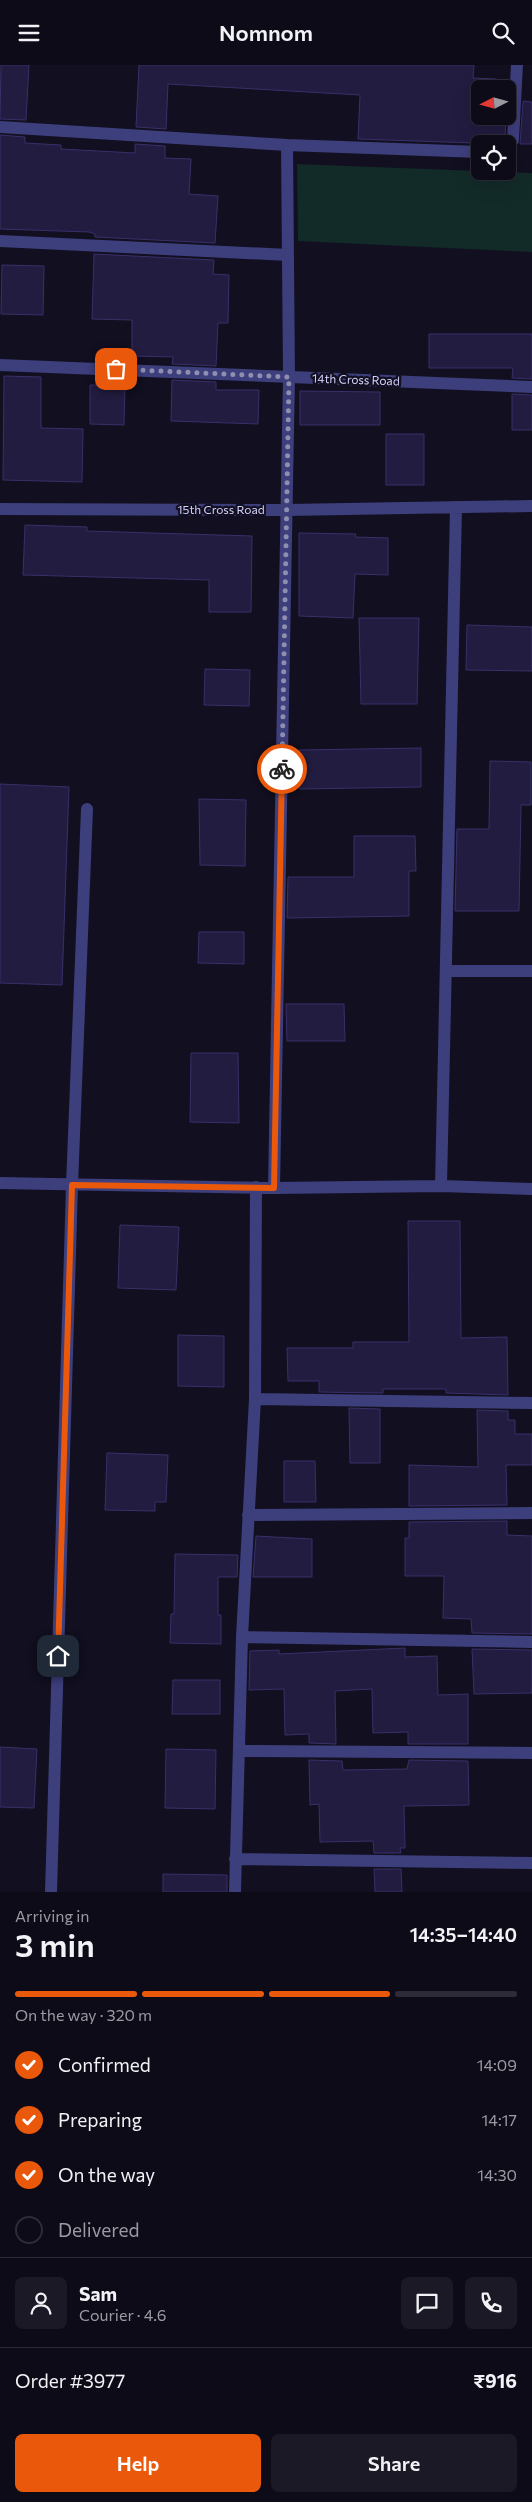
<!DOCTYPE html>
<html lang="en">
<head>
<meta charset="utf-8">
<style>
  body { margin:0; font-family:Commissioner,sans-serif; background:#1b1925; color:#f1f3f6; height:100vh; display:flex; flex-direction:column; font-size:19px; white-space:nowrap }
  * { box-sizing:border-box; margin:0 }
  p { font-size:16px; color:#9a9ba2 }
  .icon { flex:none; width:28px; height:28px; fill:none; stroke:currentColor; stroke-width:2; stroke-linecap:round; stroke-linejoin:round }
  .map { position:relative; height:1827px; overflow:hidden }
  .details { display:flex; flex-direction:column; background:#0d0b18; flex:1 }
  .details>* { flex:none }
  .needle { width:32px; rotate:264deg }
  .buttons { position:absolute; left:471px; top:15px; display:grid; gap:10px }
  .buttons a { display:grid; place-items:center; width:45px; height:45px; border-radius:8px; background:#0d0b18; box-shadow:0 5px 20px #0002,0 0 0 1px #2d2b37; font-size:25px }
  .pin { position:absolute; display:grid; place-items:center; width:42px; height:42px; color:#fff; margin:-21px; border-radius:10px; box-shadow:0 2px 8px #0006 }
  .courier { position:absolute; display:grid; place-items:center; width:50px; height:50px; margin:-25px; border:4px solid #ea580c; border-radius:50%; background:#fff; color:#222; box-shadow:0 1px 6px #0007 }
  .summary em { font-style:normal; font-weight:600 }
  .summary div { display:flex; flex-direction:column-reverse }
  .summary { display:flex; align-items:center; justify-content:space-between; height:85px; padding:0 15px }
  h1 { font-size:32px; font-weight:600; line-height:38px }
  .bar { display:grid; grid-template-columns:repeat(4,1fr); gap:8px 5px; align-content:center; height:60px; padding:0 15px }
  .bar i { height:6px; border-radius:4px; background:#2d2b37 }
  .bar .current { background:#ea580c }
  .bar p { grid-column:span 4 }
  .line { display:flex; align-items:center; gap:12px; padding:0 15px; border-top:1px solid #2d2b37 }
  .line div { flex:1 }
  .round { display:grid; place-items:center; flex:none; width:52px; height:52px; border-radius:8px; background:#1b1925 }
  ol { padding:0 15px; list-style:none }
  li { display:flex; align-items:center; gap:15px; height:55px }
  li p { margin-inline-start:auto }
  li .icon { padding:5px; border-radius:50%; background:#ea580c; color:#fff; stroke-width:4 }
  li:last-child { color:#9a9ba2 }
  li i { width:28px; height:28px; border:2px solid #2d2b37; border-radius:50% }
  .button { display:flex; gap:10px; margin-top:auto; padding:10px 15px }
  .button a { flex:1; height:58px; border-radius:8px; background:#ea580c; color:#fff; font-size:20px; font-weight:600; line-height:58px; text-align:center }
  .button a+a { background:#1b1925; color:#f1f3f6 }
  header { display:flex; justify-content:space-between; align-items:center; height:65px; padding:0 15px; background:#0d0b18; font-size:22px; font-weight:600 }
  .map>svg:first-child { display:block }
</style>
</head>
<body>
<header><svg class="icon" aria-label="menu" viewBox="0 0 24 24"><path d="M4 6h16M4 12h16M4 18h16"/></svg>Nomnom<svg class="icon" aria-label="search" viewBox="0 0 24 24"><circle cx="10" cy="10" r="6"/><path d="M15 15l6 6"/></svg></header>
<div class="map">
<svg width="532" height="1827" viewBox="0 0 532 1827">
  <rect width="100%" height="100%" fill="#110f20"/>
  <path fill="#122a28" d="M 297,99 L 532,108 L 532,187 L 298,176 Z"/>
  <path fill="#221c40" stroke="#39306a" d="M 1,0 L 29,0 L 26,55 L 0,54 Z
    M 139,0 L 474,0 L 473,13 L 496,14 L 496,24 L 480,24 L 480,51 L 506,51 L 505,72 L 501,79 L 358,74 L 360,30 L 168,19 L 166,64 L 136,62 Z
    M 523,36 L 532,37 L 532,79 L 520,79 Z
    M 0,70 L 25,72 L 25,78 L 61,80 L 61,84 L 135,88 L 135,79 L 165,81 L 165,93 L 191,94 L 189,129 L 218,131 L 215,178 L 95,172 L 95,169 L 89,167 L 0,164 Z
    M 94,189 L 214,195 L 213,209 L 229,210 L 228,258 L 218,258 L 216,301 L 172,299 L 173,292 L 132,291 L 132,255 L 92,254 Z
    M 2,200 L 44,201 L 43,250 L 1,249 Z
    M 429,269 L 532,269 L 532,314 L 512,313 L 513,303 L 429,303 Z
    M 4,311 L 41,312 L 41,363 L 83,364 L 82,417 L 3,415 Z
    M 172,315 L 216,317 L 216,325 L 259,325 L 258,359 L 171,356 Z
    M 90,320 L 125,320 L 124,360 L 90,359 Z
    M 300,326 L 380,327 L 380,360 L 300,360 Z
    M 512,329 L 532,330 L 532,365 L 512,365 Z
    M 386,369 L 424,369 L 424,420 L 386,420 Z
    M 25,460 L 87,462 L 87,466 L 252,471 L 251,547 L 209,547 L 209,515 L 23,510 Z
    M 299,468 L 356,469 L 355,472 L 388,473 L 388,510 L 355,509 L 353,553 L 299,551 Z
    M 359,553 L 419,553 L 417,639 L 361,639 Z
    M 467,560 L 532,562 L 532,606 L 466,605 Z
    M 205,604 L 250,605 L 249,641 L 204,640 Z
    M 421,683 L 421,722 L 299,724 L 299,685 Z
    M 490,696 L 531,697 L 531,740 L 521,740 L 519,846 L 455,846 L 457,764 L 489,764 Z
    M 0,719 L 69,722 L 62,920 L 0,918 Z
    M 199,734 L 246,735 L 245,801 L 200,800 Z
    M 354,771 L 415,771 L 416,806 L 409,806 L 409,851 L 287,853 L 288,812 L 354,812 Z
    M 199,867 L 244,867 L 244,899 L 198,898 Z
    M 286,939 L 344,939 L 345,976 L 287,976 Z
    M 191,988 L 238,988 L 239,1058 L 190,1057 Z
    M 408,1156 L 460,1156 L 461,1273 L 507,1272 L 508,1330 L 446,1328 L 446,1324 L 383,1324 L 383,1328 L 319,1327 L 319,1316 L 288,1316 L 287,1283 L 353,1283 L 353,1277 L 409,1277 Z
    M 120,1160 L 179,1162 L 176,1225 L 118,1223 Z
    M 178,1270 L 224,1271 L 224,1322 L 178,1321 Z
    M 349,1343 L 380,1344 L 380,1398 L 350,1398 Z
    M 477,1345 L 508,1346 L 508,1355 L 515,1355 L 515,1369 L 532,1369 L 532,1400 L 506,1400 L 507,1440 L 409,1441 L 409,1400 L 478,1402 Z
    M 107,1388 L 168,1390 L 166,1437 L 155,1437 L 155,1446 L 105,1445 Z
    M 284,1396 L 315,1396 L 316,1437 L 284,1437 Z
    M 507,1456 L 507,1470 L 532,1471 L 532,1569 L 472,1568 L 471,1554 L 443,1553 L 444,1511 L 405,1511 L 405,1473 L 409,1473 L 409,1457 Z
    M 256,1471 L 312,1474 L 312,1512 L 253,1512 Z
    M 175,1489 L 238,1490 L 237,1512 L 218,1512 L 218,1550 L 221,1550 L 221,1579 L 170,1578 L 171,1549 L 174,1549 Z
    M 405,1583 L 405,1592 L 437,1591 L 438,1630 L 468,1629 L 468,1679 L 408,1679 L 408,1667 L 373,1668 L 372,1624 L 335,1626 L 336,1679 L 309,1678 L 309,1669 L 285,1670 L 284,1624 L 249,1625 L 250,1586 L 279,1585 L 279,1589 Z
    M 472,1584 L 532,1585 L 532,1628 L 474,1629 Z
    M 173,1615 L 220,1615 L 220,1649 L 172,1649 Z
    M 0,1682 L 37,1684 L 34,1743 L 0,1742 Z
    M 166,1684 L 216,1685 L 215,1744 L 165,1743 Z
    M 309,1695 L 342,1696 L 343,1705 L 407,1704 L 409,1695 L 468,1696 L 469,1740 L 404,1741 L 405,1783 L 400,1783 L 401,1788 L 374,1788 L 373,1776 L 320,1777 L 319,1739 L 310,1740 Z
    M 374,1804 L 401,1804 L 402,1827 L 375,1827 Z
    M 163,1809 L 227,1810 L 227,1827 L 163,1827 Z"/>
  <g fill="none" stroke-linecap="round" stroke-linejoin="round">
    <path stroke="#3d3e7c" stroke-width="12" d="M 0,62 L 287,80 L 480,87
      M 508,82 L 513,75 L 517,0
      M 0,176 L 288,190
      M 0,300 L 532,322
      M 0,444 L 287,445 L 532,441
      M 446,906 L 532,906
      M 0,1118 L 274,1123 L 441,1121 L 532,1124
      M 441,1121 L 456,442
      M 256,1122 L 255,1334 L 532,1338
      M 274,1123 L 289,312 L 287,80
      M 248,1450 L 532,1448
      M 242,1572 L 532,1577
      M 241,1686 L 532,1688
      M 235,1794 L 532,1798
      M 51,1827 L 72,1120 L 87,744
      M 235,1827 L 242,1572 L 255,1334"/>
  </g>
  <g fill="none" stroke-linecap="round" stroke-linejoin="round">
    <path stroke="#908eaf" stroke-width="5" stroke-dasharray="0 9" d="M 116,304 L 289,312 L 282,704"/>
    <path stroke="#ea580c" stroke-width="6" d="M 58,1591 L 72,1120 L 274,1123 L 282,704"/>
  </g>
  <g text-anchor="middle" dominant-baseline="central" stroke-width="4.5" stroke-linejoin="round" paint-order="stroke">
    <g font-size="12" fill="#d5d2fc" stroke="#110f20">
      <text transform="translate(356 314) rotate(2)">14th Cross Road</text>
      <text x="221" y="444">15th Cross Road</text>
    </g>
  </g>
</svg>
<div class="buttons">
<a><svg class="needle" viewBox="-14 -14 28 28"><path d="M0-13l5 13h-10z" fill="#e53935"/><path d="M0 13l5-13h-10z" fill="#9a9ba2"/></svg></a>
<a><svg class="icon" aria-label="locate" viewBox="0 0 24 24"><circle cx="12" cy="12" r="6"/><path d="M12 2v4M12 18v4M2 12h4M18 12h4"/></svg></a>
</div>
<div class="pin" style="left:116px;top:304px;background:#ea580c"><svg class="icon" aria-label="bag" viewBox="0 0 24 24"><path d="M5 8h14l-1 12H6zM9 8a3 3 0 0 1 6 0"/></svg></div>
<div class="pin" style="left:58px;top:1591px;background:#1f2937"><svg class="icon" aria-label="home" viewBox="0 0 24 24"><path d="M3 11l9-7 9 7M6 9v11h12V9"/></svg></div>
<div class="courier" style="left:282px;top:704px"><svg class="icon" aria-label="bike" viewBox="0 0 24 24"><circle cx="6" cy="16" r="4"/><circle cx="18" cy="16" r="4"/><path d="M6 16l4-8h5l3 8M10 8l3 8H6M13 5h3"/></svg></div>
</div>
<section class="details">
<div class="summary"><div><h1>3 min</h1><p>Arriving in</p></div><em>14:35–14:40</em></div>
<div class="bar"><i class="current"></i><i class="current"></i><i class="current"></i><i></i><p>On the way · 320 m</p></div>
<ol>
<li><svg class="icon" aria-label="check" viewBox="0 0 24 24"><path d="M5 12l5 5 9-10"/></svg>Confirmed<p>14:09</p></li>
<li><svg class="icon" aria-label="check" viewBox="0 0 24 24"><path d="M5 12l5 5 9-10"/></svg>Preparing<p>14:17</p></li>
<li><svg class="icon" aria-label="check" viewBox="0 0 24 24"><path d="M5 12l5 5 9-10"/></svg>On the way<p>14:30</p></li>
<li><i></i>Delivered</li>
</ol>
<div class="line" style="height:90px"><a class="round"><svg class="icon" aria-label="person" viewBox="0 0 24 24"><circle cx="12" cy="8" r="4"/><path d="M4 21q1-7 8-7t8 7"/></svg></a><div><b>Sam</b><p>Courier · 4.6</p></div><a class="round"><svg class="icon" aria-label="chat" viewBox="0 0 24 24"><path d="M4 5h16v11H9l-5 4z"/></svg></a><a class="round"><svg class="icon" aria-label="phone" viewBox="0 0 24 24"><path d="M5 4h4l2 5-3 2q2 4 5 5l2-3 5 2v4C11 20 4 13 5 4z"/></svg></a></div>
<div class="line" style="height:65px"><div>Order #3977</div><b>₹916</b></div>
<div class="button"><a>Help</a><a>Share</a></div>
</section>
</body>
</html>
